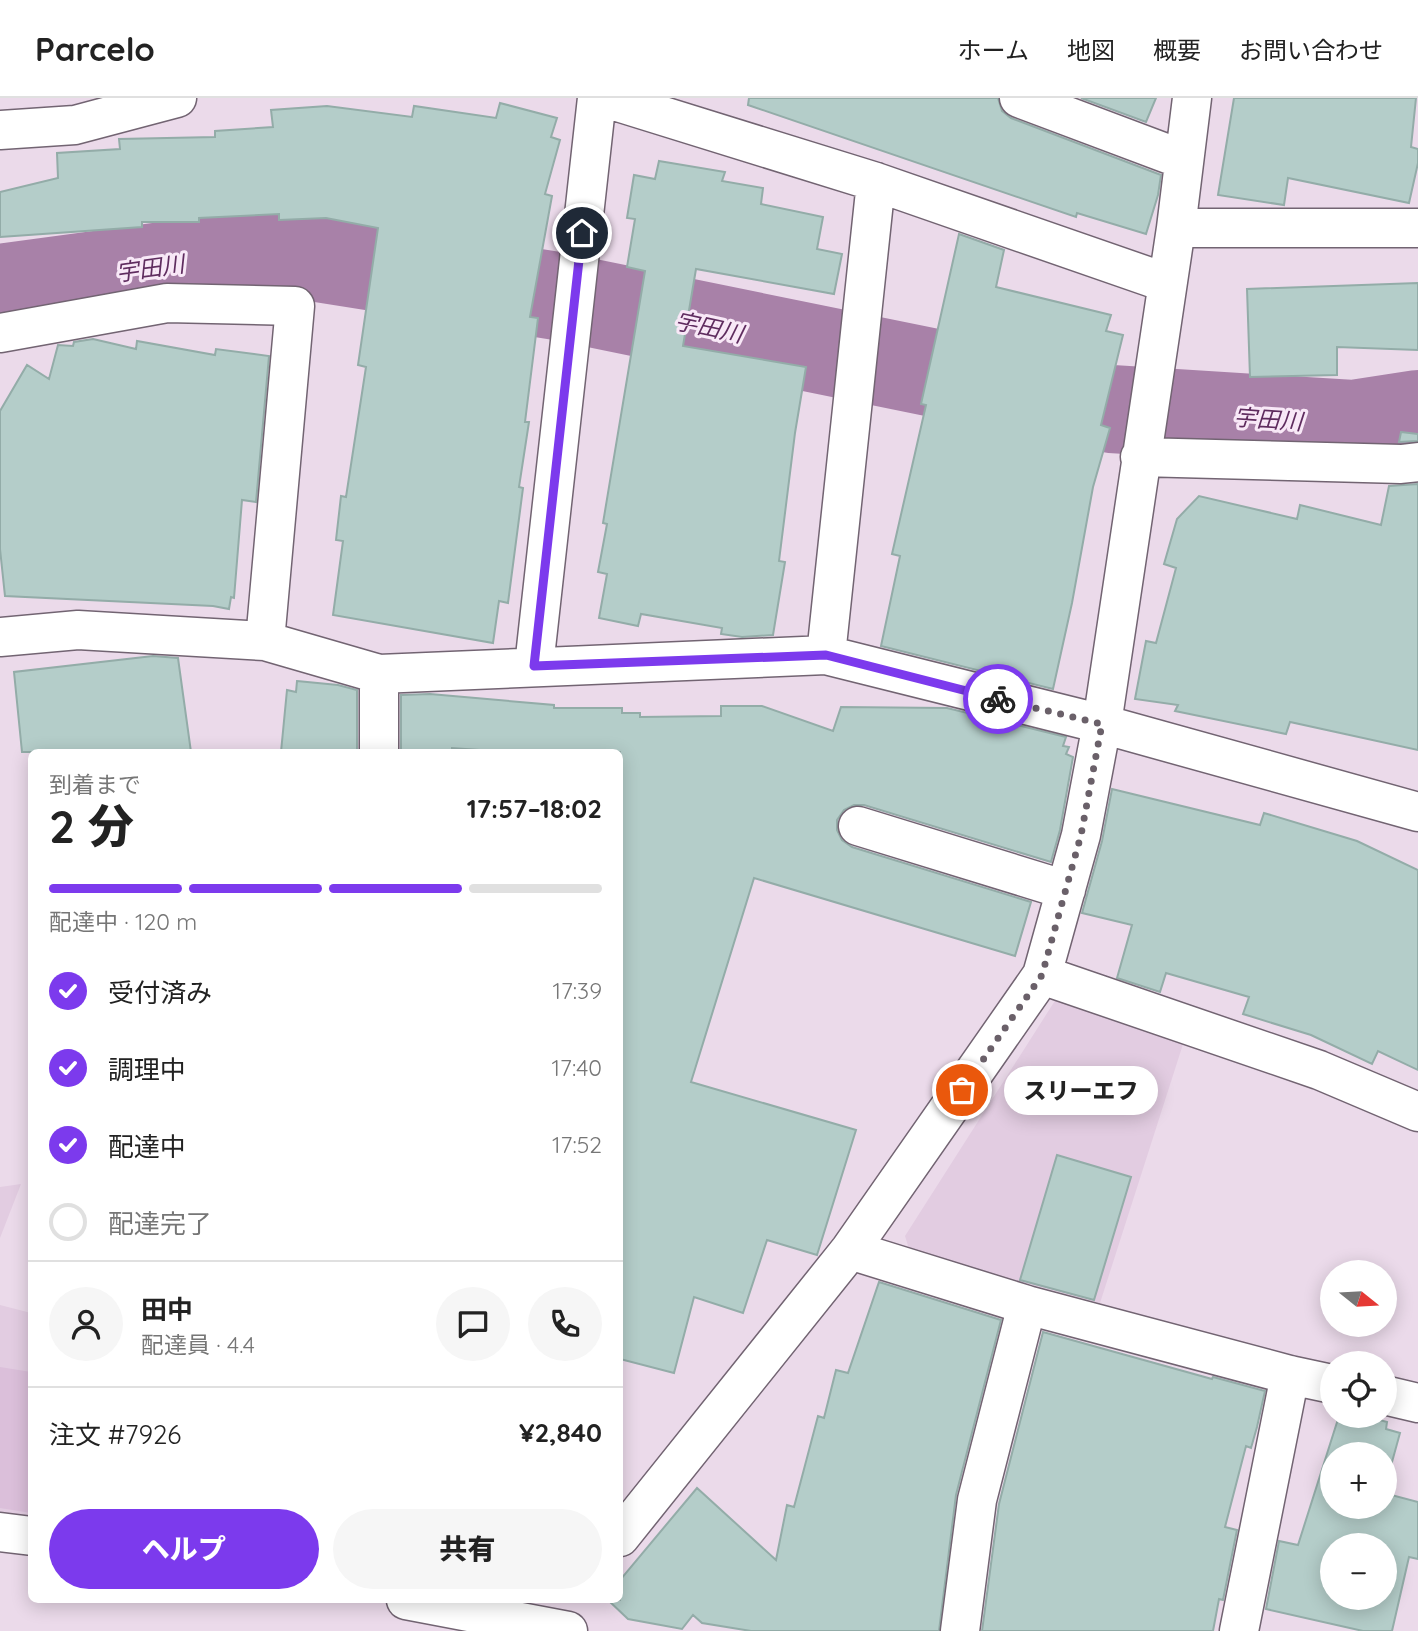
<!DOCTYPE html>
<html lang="ja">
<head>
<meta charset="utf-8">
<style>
  body { margin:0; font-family:Quicksand,"Noto Sans JP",sans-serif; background:#f6f6f6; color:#222; height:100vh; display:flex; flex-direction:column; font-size:26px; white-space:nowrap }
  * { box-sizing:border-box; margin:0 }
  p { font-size:23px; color:#767676 }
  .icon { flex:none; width:38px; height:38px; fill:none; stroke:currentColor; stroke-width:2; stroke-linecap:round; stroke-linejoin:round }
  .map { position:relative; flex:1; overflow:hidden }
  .details { position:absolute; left:28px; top:651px; width:595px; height:854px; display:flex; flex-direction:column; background:#fff; border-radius:10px; box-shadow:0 4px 18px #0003 }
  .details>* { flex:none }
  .needle { width:46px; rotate:108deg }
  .buttons { position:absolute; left:1320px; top:1162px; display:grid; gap:14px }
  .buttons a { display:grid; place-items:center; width:77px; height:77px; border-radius:50%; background:#fff; box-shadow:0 4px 18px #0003; font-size:35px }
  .pin { position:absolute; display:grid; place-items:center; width:60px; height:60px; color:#fff; margin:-30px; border:4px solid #fff; border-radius:50%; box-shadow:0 2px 7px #0007 }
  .courier { position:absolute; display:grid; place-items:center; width:70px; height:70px; margin:-35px; border:5px solid #7c3aed; border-radius:50%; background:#fff; color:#222; box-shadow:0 2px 9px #0007 }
  .bubble { position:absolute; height:49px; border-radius:24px; background:#fff; box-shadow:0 4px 18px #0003; font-size:23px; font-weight:800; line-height:49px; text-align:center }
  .headline em { font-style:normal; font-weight:800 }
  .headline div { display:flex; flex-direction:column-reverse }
  .headline { display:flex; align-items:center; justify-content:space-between; height:119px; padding:0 21px }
  h1 { font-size:46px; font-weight:800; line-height:52px }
  .bar { display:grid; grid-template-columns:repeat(4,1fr); gap:10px 7px; align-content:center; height:84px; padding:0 21px }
  .bar i { height:9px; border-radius:5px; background:#e0e0e0 }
  .bar .active { background:#7c3aed }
  .bar p { grid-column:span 4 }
  .line { display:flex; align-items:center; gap:18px; padding:0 21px; border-top:2px solid #e0e0e0 }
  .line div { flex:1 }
  .round { display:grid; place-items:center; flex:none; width:74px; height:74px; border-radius:37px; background:#f6f6f6 }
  ol { padding:0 21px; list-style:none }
  li { display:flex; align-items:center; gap:21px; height:77px }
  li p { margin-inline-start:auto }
  li .icon { padding:7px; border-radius:50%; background:#7c3aed; color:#fff; stroke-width:4 }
  li:last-child { color:#767676 }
  li i { width:38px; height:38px; border:4px solid #e0e0e0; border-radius:50% }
  .button { display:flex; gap:14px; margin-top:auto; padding:14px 21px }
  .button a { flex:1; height:80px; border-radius:42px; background:#7c3aed; color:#fff; font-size:28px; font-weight:800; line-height:80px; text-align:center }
  .button a+a { background:#f6f6f6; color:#222 }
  header { display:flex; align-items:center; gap:42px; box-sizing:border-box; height:98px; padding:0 35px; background:#fff; border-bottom:2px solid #e0e0e0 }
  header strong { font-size:33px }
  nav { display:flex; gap:38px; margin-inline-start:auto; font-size:24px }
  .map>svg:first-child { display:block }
</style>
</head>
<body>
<header>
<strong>Parcelo</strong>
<nav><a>ホーム</a><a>地図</a><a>概要</a><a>お問い合わせ</a></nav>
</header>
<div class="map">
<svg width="1418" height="1533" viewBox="0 0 1418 1533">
  <rect width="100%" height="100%" fill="#ebdaea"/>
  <path fill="#e2cce1" d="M 1058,898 L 1184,943 L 1100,1205 L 910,1154 L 905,1138 Z
    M 21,1086 L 0,1140 L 0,1089 Z
    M 0,1207 L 31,1215 L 31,1425 L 0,1419 Z"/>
  <path fill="#dbbfda" d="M 0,1269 L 31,1274 L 31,1415 L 0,1410 Z"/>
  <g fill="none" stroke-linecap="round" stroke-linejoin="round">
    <path stroke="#a881a8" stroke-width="88" d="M 0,190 L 274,153 L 557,198 L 1111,311 L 1353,326 L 1418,316"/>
  </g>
  <path fill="#b4cdc9" stroke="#93aca8" stroke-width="2" fill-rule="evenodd" d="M 749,0 L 998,0 L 1002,13 L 1011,20 L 1161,77 L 1158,97 L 1146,136 L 1077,115 L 1076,119 L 748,7 Z
    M 1081,0 L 1156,0 L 1146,24 Z
    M 1234,0 L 1416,0 L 1411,49 L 1418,51 L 1418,65 L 1409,105 L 1288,80 L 1284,107 L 1218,97 Z
    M 500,5 L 557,20 L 551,39 L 560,42 L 545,96 L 552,98 L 530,219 L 538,220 L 525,324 L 529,324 L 519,389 L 523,390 L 508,505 L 499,503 L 493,545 L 333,517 L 343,443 L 336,442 L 341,398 L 346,399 L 366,269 L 358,267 L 378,130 L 326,120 L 279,122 L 279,116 L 199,120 L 199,124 L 142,124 L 142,129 L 0,139 L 0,94 L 58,80 L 57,55 L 120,51 L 119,41 L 215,39 L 215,33 L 273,29 L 271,12 L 327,8 L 412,19 L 414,8 L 496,20 Z
    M 659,63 L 725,74 L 722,83 L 763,90 L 761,106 L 823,119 L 817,151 L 842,156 L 834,196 L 696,171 L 683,248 L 806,269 L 795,335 L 779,463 L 785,464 L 773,537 L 742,539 L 721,536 L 722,530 L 641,516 L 638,528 L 599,520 L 607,476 L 598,474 L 607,426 L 603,425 L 645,173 L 627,169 L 635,121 L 627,120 L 634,77 L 655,81 Z
    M 959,136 L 1004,152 L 996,189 L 1111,217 L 1106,233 L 1123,237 L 1101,327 L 1110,330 L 1093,389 L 1072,505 L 1053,591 L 881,548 L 900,458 L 892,456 L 926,307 L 921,306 Z
    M 1418,185 L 1418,252 L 1337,249 L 1337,277 L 1250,279 L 1247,191 Z
    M 93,241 L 136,251 L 137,243 L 215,257 L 216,251 L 269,258 L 256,404 L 242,402 L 234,500 L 231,499 L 229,511 L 213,508 L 5,498 L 0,451 L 0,313 L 27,267 L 49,281 L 58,247 L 73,248 L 74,244 Z
    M 1401,334 L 1418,336 L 1418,343 L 1399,344 Z
    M 1418,386 L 1418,652 L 1290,624 L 1286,636 L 1175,613 L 1178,607 L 1135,601 L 1146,543 L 1156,545 L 1176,470 L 1164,466 L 1177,421 L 1199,398 L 1297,421 L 1300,407 L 1381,427 L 1389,388 Z
    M 153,558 L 178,560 L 191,654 L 22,654 L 14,574 Z
    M 297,583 L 338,587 L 357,592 L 357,654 L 281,654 L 287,592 L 296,594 Z
    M 430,596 L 554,607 L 554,610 L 622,610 L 622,615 L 640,615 L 640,619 L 721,618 L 721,608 L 762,608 L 833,633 L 841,609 L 947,610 L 1066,639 L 1063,648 L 1069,649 L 1066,656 L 1073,659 L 1060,732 L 1051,764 L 864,707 L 854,707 L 844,712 L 837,722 L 837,732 L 842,742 L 852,749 L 1031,804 L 1015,858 L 754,780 L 691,984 L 856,1032 L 817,1157 L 767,1142 L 743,1215 L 694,1199 L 674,1275 L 620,1261 L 620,654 L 509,654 L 452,650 L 452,654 L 401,654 L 401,597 Z
    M 1112,691 L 1260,727 L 1264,715 L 1357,743 L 1418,772 L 1418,972 L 1378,953 L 1372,966 L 1311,937 L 1243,916 L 1249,899 L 1166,875 L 1160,894 L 1117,880 L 1132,827 L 1082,815 L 1102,743 Z
    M 1057,1057 L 1131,1079 L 1094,1202 L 1020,1182 Z
    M 879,1184 L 1001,1222 L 956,1397 L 939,1533 L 751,1533 L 702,1525 L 693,1517 L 682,1531 L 628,1521 L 608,1502 L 620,1502 L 620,1482 L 697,1390 L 776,1462 L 787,1407 L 794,1409 L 818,1318 L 824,1320 L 836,1272 L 848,1275 Z
    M 1043,1234 L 1212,1281 L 1213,1279 L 1265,1293 L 1257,1329 L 1251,1350 L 1246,1348 L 1225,1429 L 1237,1432 L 1223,1502 L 1219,1501 L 1213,1533 L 982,1533 L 999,1406 Z
    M 1339,1318 L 1365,1318 L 1387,1324 L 1386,1331 L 1400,1335 L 1384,1393 L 1384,1356 L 1332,1356 L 1332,1409 L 1384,1409 L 1384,1395 L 1418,1404 L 1418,1461 L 1409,1459 L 1392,1533 L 1363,1533 L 1266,1511 L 1279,1443 L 1298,1447 ZM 1332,1447 L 1384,1447 L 1384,1500 L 1332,1500 Z"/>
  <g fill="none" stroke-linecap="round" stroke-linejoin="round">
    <defs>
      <path id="minor" d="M 605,0 L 876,84 L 1167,185
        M 1019,0 L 1184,62
        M 0,32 L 75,27 L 177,0
        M 1176,130 L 1418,130
        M 0,235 L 167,205 L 295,208 L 265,543
        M 1140,359 L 1401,366 L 1418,364
        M 0,539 L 78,532 L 265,543 L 379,576 L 826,557 L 1102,626 L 1418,714
        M 826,557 L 876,84
        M 534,568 L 597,0
        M 379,654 L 379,576
        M 858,728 L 1066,792
        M 1042,877 L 1319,972 L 1418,1014
        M 850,1152 L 1027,1207 L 1290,1277 L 1332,1286
        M 1384,1297 L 1418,1305
        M 0,1434 L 32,1438
        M 620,1439 L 850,1152 L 1042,877 L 1081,737 L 1102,626 L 1176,130 L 1192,0
        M 406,1502 L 568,1533
        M 960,1533 L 977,1402 L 1027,1207
        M 1239,1533 L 1290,1277"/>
    </defs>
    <use href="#minor" stroke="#726472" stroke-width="41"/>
    <use href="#minor" stroke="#fff" stroke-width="38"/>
  </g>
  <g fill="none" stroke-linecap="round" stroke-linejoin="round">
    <path stroke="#6a6069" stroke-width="7" stroke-dasharray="0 12.6" d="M 962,992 L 1042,877 L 1081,737 L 1102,626 L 998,601"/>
    <path stroke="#7c3aed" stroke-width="9" d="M 582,135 L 534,568 L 826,557 L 998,601"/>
  </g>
  <g text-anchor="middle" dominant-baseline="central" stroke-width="6" stroke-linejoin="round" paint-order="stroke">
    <g font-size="23" font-style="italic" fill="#5f2c5f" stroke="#f8e8f7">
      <text transform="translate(150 170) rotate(-8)">宇田川</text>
      <text transform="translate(709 229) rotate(12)">宇田川</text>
      <text transform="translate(1268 321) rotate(4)">宇田川</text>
    </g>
  </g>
</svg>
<div class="buttons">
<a><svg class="needle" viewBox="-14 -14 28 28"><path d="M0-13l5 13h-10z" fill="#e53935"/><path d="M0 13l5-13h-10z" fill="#767676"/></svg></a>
<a><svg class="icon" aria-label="locate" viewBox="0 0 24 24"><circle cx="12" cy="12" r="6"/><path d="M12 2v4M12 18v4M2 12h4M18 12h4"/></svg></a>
<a>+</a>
<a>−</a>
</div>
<div class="pin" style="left:962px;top:992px;background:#ea580c"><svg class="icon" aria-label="bag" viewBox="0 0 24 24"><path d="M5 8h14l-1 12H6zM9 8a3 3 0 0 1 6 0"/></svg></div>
<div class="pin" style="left:582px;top:135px;background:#1f2937"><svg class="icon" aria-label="home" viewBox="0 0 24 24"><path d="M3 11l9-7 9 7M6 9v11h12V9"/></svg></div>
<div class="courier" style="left:998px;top:601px"><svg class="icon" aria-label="bike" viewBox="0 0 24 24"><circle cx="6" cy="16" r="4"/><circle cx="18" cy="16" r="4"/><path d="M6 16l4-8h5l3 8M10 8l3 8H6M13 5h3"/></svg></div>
<div class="bubble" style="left:1004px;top:968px;width:154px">スリーエフ</div>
<section class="details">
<div class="headline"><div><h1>2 分</h1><p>到着まで</p></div><em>17:57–18:02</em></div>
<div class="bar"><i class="active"></i><i class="active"></i><i class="active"></i><i></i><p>配達中 · 120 m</p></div>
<ol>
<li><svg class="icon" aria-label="check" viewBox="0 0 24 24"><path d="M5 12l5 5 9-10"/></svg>受付済み<p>17:39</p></li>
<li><svg class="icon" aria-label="check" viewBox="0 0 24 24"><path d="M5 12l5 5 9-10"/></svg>調理中<p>17:40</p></li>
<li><svg class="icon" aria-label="check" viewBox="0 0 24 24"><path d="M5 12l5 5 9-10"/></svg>配達中<p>17:52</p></li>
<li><i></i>配達完了</li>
</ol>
<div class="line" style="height:126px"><a class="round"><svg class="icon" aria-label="person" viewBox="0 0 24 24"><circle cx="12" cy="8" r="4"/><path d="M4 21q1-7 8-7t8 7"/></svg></a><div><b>田中</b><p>配達員 · 4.4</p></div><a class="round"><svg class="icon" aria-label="chat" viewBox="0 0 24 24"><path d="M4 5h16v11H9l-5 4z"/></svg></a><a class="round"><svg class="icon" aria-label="phone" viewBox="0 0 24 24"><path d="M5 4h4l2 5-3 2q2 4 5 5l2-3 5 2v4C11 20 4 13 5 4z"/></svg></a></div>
<div class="line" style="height:91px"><div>注文 #7926</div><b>¥2,840</b></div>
<div class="button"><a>ヘルプ</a><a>共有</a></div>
</section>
</div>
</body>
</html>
